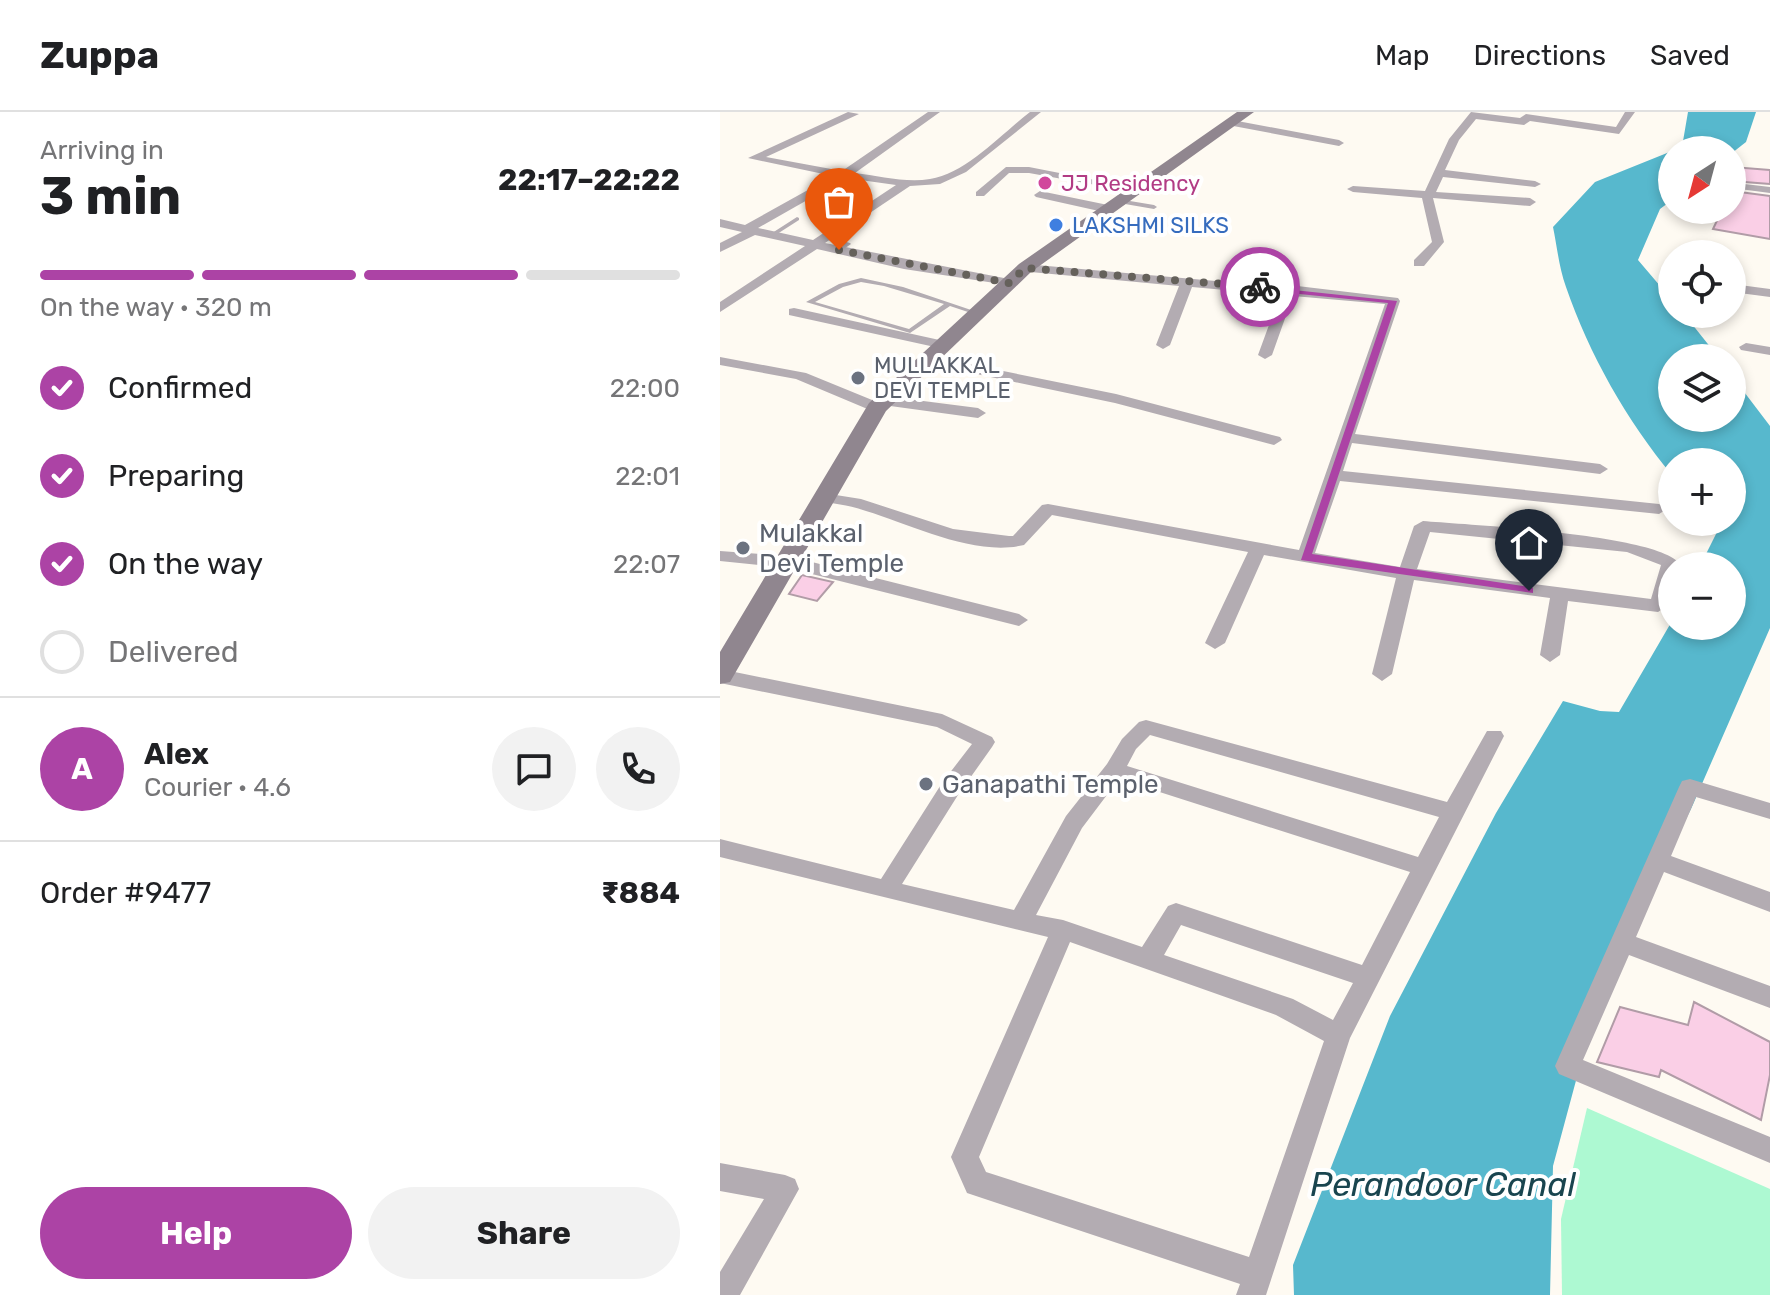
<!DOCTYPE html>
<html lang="en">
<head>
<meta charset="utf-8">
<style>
  body { margin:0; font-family:Rubik,sans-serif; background:#f2f2f2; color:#202124; height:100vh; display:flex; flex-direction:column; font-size:30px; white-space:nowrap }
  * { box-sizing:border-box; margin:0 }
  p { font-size:26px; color:#757577 }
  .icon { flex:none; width:44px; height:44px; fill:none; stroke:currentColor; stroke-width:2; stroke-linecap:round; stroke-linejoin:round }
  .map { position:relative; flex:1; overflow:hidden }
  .details { display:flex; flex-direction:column; background:#fff; width:720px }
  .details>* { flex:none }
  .needle { width:52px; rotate:216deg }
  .buttons { position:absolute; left:938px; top:24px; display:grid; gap:16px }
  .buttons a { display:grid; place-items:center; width:88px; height:88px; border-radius:50%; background:#fff; box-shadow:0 4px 12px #0003; font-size:40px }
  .pin { position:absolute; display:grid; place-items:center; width:68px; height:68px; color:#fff; margin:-82px -34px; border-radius:50% 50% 50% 0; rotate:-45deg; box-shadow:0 0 8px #0007 }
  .pin .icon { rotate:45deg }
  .courier { position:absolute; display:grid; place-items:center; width:80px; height:80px; margin:-40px; border:6px solid #ac43a5; border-radius:50%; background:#fff; color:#222; box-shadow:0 2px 10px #0007 }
  .head em { font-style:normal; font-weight:700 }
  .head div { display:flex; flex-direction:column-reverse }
  .head { display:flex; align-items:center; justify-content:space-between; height:136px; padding:0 40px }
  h1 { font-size:52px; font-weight:700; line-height:60px }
  .bar { display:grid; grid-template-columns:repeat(4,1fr); gap:12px 8px; align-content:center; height:96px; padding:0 40px }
  .bar i { height:10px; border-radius:6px; background:#e0e0e0 }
  .bar .active { background:#ac43a5 }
  .bar p { grid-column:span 4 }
  .line { display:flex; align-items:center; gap:20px; padding:0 40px; border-top:2px solid #e0e0e0 }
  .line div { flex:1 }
  .round { display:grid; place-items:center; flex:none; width:84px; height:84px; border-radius:42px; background:#f2f2f2 }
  ol { padding:0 40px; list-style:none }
  li { display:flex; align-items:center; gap:24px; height:88px }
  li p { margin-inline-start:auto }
  li .icon { padding:8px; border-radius:50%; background:#ac43a5; color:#fff; stroke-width:4 }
  li:last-child { color:#757577 }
  li i { width:44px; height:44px; border:4px solid #e0e0e0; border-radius:50% }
  .button { display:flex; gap:16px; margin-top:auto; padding:16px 40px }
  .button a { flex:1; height:92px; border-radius:48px; background:#ac43a5; color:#fff; font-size:32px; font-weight:700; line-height:92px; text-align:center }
  .button a+a { background:#f2f2f2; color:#202124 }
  header { display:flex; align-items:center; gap:48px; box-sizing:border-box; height:112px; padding:0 40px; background:#fff; border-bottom:2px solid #e0e0e0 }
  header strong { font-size:38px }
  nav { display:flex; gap:44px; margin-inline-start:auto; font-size:28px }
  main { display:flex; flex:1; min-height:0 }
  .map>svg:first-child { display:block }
</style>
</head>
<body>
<header>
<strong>Zuppa</strong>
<nav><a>Map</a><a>Directions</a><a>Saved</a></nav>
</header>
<main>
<section class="details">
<div class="head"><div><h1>3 min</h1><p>Arriving in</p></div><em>22:17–22:22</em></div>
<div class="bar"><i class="active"></i><i class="active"></i><i class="active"></i><i></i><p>On the way · 320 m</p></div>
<ol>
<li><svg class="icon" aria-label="check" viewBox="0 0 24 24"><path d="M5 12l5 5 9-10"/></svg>Confirmed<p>22:00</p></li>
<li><svg class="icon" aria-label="check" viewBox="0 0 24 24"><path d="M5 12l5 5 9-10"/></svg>Preparing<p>22:01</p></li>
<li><svg class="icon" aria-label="check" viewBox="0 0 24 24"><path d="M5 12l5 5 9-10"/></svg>On the way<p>22:07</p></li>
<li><i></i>Delivered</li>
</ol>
<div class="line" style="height:144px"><b class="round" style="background:#ac43a5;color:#fff">A</b><div><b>Alex</b><p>Courier · 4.6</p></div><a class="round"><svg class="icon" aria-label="chat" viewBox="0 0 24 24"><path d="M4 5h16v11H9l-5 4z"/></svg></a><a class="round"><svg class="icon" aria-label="phone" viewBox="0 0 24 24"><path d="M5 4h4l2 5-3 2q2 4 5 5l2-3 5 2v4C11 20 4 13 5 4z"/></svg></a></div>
<div class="line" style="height:104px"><div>Order #9477</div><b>₹884</b></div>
<div class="button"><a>Help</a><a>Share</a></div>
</section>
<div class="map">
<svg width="1050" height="1183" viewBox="0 0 1050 1183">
  <rect width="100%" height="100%" fill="#fefaf2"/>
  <path fill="#adf9d2" d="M 867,996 L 1050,1077 L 1050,1183 L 842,1183 L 841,1107 Z"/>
  <path fill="#57b8cd" d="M 968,0 L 1036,0 L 1026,30 L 1012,41 L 1012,38 L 954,38 L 962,35 Z
    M 952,39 L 952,88 L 940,97 L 918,148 L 952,188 L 952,202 L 964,202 L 999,246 L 952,246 L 952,306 L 1012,306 L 1012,264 L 1050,314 L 1050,516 L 971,697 L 882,872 L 833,1054 L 830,1183 L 574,1183 L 573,1153 L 670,904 L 776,701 L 843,589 L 880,599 L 899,600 L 952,509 L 952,514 L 1012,514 L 1012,454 L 980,454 L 999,416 L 985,410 L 1012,410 L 1012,350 L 952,350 L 952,363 C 907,309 869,242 846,175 C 839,156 837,134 833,115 L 875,70 Z"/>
  <path fill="#facfe6" stroke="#b19ca7" stroke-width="2" d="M 1012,55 L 1050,58 L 1050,72 L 1012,69 Z
    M 1012,79 L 1050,84 L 1050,127 L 993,117 L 1002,98 L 1012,98 Z
    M 82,463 L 113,470 L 97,489 L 69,482 Z
    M 974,890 L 1050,930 L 1050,963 L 1041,1008 L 941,958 L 939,965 L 877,950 L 900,895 L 968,913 Z"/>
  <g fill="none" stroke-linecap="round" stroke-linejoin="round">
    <path fill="#b3acb2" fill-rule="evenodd" d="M 404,88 L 434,93 L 437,95 L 434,97 L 405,92 L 399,96 L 395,96 L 395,94 Z
      M 77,105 L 79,106 L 79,108 L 54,124 L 49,123 Z
      M 372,106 L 400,113 L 401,114 L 398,116 L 370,109 L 370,107 Z
      M 112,126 L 130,131 L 131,132 L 121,139 L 117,139 L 117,137 L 123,133 L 110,129 L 109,128 Z
      M 141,166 L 183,175 L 260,201 L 257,203 L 230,194 L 190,221 L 86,190 L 119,172 ZM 141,170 L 164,174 L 224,192 L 189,217 L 95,190 L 123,175 Z"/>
    <path fill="#b3acb2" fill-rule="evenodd" d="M 128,0 L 139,2 L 46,45 L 122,59 L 208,0 L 220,0 L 135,61 C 159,64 186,71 210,67 C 247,61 281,22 310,0 L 321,0 L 246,60 L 220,72 L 190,74 L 105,131 L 289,167 L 296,171 L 294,174 L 184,157 L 97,137 L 0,200 L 0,190 L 85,134 L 35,123 L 0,140 L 0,131 L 22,120 L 0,115 L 0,107 L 25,113 L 113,64 L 28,46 ZM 126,66 L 176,73 L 93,128 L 38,116 Z
      M 751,0 L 800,6 L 806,2 L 896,15 L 905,0 L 915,0 L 899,22 L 810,9 L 804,13 L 756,7 L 739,28 L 725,58 L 815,69 L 821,72 L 815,75 L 723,65 L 716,80 L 810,86 L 816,90 L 810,94 L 713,86 L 724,130 L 704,154 L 694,154 L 694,148 L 712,130 L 702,86 L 633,80 L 627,77 L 633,74 L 705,79 L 729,27 Z
      M 512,8 L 619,28 L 624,31 L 619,34 L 508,13 L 507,11 Z
      M 286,55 L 309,55 L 421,77 L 415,80 L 309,61 L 289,61 L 264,84 L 256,84 L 256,80 Z
      M 1016,71 L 1050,75 L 1050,81 L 1012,76 L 1012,72 Z
      M 320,79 L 388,93 L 394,97 L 388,101 L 316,85 L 314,83 Z
      M 305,152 L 564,175 L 569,173 L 678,186 L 680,189 L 635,322 L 880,352 L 888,357 L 880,362 L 632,331 L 623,359 L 939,392 L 947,397 L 939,402 L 620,369 L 595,441 L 680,455 L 694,414 L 703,409 C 749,413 935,422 959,451 L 952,454 L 952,476 L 947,494 L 938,500 L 848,489 L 840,543 L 830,550 L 820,543 L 830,486 L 694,468 L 672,562 L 662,569 L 652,562 L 676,466 L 544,443 L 505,531 L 495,537 L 485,531 L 528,440 L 332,403 L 304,433 C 255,445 192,413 146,399 C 130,393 113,392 97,388 L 97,380 L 141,387 L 233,417 L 289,424 L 293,424 L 322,393 L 328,392 L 579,438 L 665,192 L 573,184 L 552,243 L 545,247 L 538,243 L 560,183 L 472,175 L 450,233 L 443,237 L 436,233 L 459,174 L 300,159 L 300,153 ZM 710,420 L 907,440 L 941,453 L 931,487 L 697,457 Z
      M 944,163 L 952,165 L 952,173 L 939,170 L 939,164 Z
      M 1012,172 L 1050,177 L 1050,185 L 1012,180 Z
      M 74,196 L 224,229 L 231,233 L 224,237 L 69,203 L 69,197 Z
      M 1026,231 L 1050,235 L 1050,243 L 1021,238 L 1019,235 Z
      M 209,244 L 396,282 L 560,325 L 562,328 L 554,333 L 395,291 L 204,251 L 204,245 Z
      M 0,245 L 86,261 L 157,290 L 159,286 L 164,284 L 258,296 L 266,301 L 258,306 L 163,293 L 162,299 L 157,301 L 76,267 L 0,253 Z
      M 0,439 L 68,444 L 299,502 L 308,508 L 299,514 L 68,456 L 0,449 Z
      M 0,557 L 222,602 L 272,625 L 275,630 L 272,635 L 238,683 L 182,772 L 294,798 L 346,704 L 387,652 L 402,627 L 419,610 L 426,608 L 727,690 L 767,619 L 781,619 L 784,624 L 630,926 L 546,1183 L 516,1183 L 520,1172 L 247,1081 L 231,1045 L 328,825 L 0,745 L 0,727 L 161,767 L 222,671 L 252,632 L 217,615 L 0,571 ZM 430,623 L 719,705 L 698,745 L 407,654 L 416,637 ZM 399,667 L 690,760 L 642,853 L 456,791 L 448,794 L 422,835 L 343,808 L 316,803 L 362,716 ZM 461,813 L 633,871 L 613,908 L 573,887 L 444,843 ZM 350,830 L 556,903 L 604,929 L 529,1145 L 266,1060 L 259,1045 Z
      M 970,667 L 1050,691 L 1050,707 L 976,685 L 951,744 L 1050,780 L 1050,800 L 944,760 L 916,825 L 1050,874 L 1050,896 L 909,843 L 863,948 L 1050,1025 L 1050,1051 L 839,962 L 835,954 L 959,675 L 962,669 Z
      M 0,1051 L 65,1063 L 75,1067 L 79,1077 L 20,1183 L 0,1183 L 0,1160 L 44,1087 L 0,1079 Z"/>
    <path fill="#90868f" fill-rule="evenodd" d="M 517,0 L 534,0 L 311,160 L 166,299 L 10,570 L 0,572 L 0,540 L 149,291 L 299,152 Z"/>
  </g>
  <path fill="#ac43a5" d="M 537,174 L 677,189 L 592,442 L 809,475 L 813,476 L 813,481 L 581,448 L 668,191 L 540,178 Z"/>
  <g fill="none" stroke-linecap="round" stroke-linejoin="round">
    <path stroke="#65615b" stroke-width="8" stroke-dasharray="0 14.4" d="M 119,138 L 289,171 L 305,156 L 540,175"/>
  </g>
  <circle fill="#d1479c" stroke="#fff" stroke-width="3" cx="325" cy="71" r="8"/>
  <circle fill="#3f7fe0" stroke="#fff" stroke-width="3" cx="336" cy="113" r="8"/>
  <g fill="#6b7280" stroke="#fff" stroke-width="3">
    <circle cx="138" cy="266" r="8"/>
    <circle cx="23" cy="436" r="8"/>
    <circle cx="206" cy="672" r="8"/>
  </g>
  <g text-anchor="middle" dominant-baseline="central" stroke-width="8" stroke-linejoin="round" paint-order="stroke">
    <g font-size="22" fill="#b23c85" stroke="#fff" text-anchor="start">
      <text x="341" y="71">JJ Residency</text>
    </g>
    <g font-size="22" fill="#366cbe" stroke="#fff" text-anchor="start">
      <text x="352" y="113">LAKSHMI SILKS</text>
    </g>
    <g font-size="22" fill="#5b616d" stroke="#fff" text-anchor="start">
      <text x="154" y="253">MULLAKKAL<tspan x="154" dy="25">DEVI TEMPLE</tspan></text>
    </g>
    <g font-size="26" fill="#5b616d" stroke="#fff" text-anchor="start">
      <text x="39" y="421">Mulakkal<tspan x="39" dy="30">Devi Temple</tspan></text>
      <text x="222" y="672">Ganapathi Temple</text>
    </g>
    <g font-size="34" font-style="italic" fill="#19454f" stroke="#fff">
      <text x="723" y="1072">Perandoor Canal</text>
    </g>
  </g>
</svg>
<div class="buttons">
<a><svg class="needle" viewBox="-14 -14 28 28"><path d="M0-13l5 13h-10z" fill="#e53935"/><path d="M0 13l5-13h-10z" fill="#757577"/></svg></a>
<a><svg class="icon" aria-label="locate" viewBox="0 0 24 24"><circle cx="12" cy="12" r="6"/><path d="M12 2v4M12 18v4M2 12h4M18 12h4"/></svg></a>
<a><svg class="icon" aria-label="layers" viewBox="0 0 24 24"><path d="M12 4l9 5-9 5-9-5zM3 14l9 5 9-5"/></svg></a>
<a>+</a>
<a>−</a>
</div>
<div class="pin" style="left:119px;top:138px;background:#ea580c"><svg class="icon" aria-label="bag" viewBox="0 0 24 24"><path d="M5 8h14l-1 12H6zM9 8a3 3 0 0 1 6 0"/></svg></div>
<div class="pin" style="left:809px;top:479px;background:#1f2937"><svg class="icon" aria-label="home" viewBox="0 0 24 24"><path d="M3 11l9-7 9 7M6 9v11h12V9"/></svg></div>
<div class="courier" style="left:540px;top:175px"><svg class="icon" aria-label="bike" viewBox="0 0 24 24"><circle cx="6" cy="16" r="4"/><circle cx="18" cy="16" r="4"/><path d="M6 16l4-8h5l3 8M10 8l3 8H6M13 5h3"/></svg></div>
</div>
</main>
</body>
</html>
